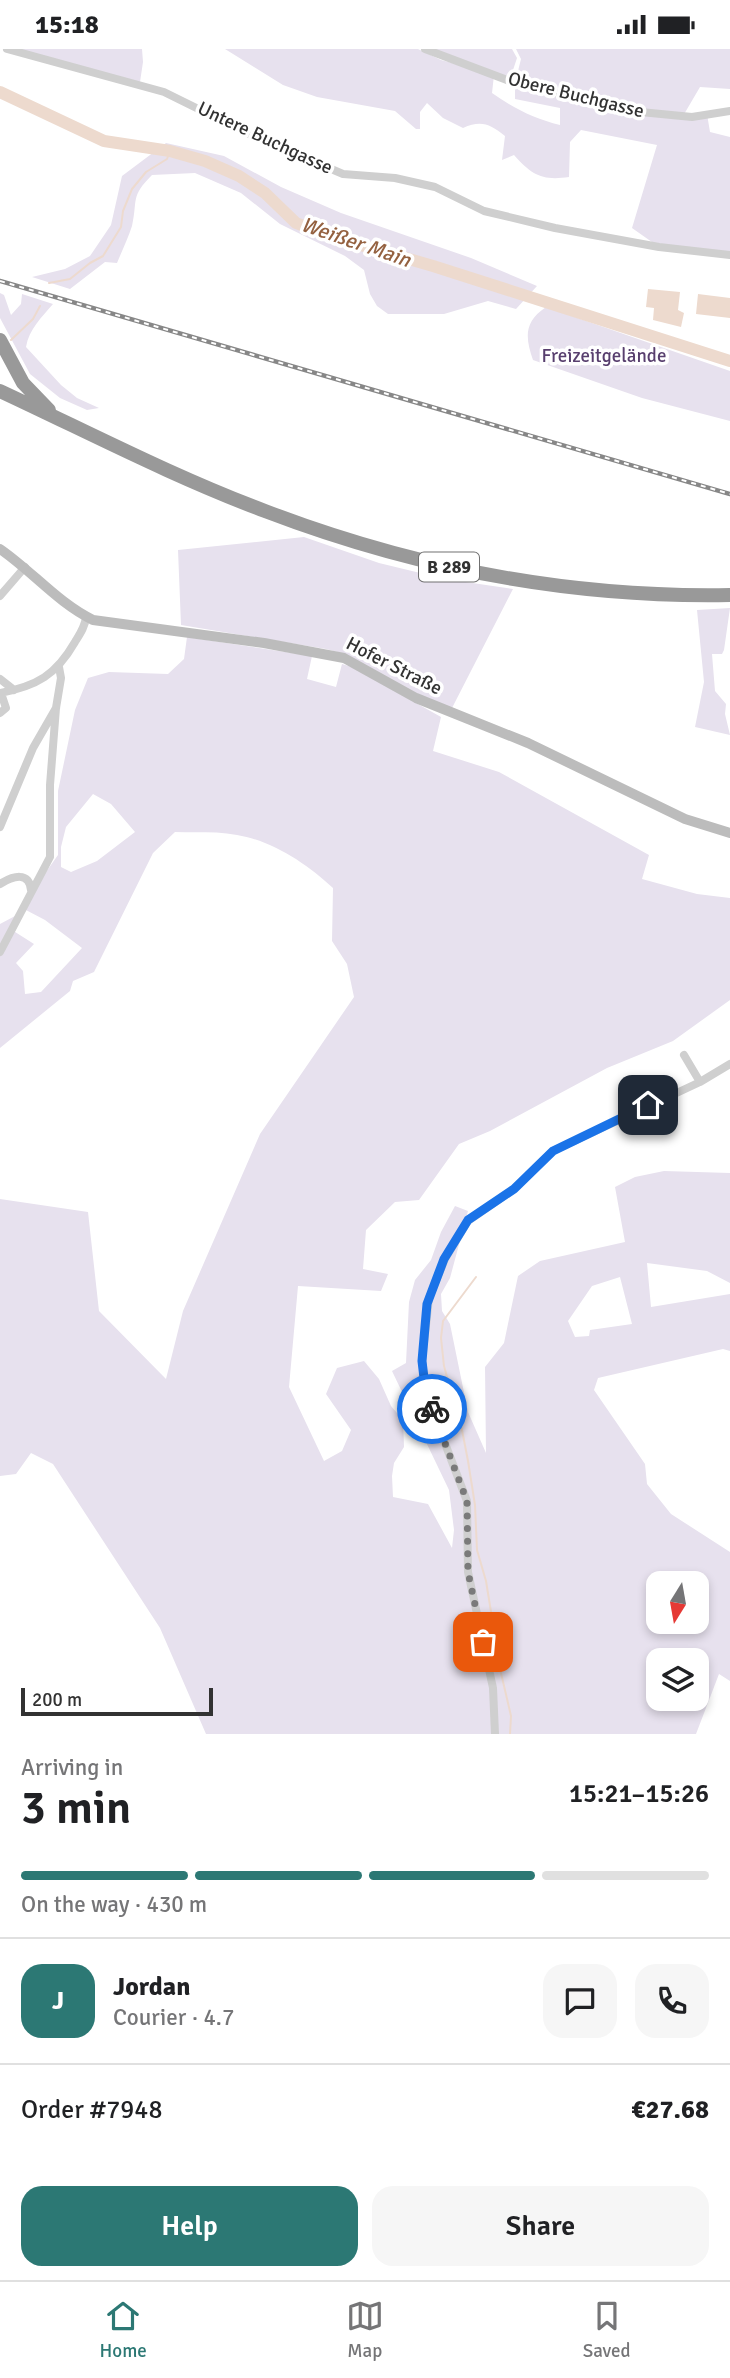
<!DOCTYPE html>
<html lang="en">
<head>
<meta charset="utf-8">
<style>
  body { margin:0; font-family:Signika,sans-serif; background:#f6f6f6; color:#202124; height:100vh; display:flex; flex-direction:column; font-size:26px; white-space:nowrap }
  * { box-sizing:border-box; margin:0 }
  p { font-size:23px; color:#757577 }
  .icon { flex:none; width:38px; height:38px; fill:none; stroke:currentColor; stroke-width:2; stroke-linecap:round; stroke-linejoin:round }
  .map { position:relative; height:1685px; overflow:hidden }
  .drawer { display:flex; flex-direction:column; background:#fff; flex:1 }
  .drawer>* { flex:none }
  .needle { width:46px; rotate:191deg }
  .tools { position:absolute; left:646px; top:1522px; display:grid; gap:14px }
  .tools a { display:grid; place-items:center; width:63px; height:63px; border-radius:14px; background:#fff; box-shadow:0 4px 10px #0003; font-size:35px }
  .scale { position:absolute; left:21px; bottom:18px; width:192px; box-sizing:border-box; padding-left:7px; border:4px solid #323232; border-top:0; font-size:19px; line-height:24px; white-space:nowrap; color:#323232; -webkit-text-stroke:5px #fff; paint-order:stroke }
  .pin { position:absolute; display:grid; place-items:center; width:60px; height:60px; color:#fff; margin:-30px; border-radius:14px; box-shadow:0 4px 10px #0006 }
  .courier { position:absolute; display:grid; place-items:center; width:70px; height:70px; margin:-35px; border:5px solid #1a73e8; border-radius:50%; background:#fff; color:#222; box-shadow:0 2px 9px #0007 }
  .overview em { font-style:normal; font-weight:600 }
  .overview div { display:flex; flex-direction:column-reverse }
  .overview { display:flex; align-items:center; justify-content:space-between; height:119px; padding:0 21px }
  h1 { font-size:46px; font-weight:600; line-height:52px }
  .bar { display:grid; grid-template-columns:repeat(4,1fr); gap:10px 7px; align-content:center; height:84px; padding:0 21px }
  .bar i { height:9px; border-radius:5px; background:#e0e0e0 }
  .bar .selected { background:#2c7874 }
  .bar p { grid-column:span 4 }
  .line { display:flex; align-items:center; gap:18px; padding:0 21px; border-top:2px solid #e0e0e0 }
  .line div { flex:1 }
  .round { display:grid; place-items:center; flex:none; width:74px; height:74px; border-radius:21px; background:#f6f6f6 }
  .button { display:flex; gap:14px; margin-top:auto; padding:14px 21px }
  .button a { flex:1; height:80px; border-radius:21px; background:#2c7874; color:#fff; font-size:28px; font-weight:600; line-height:80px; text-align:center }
  .button a+a { background:#f6f6f6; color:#202124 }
  .status { display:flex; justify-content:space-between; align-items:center; height:49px; padding:0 35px; background:#fff; direction:ltr }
  .status svg { height:19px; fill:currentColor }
  .menu { display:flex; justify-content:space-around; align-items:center; height:98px; border-top:2px solid #e0e0e0; background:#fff; font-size:19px; color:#757577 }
  .menu a { display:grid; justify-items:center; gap:4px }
  .menu .selected { color:#2c7874 }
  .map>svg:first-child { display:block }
</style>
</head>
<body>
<div class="status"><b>15:18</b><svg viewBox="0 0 49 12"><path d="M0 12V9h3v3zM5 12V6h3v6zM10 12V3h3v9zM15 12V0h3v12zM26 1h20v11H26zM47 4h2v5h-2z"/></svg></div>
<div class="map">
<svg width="730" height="1685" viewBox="0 0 730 1685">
  <rect width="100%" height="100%" fill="#fff"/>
  <path fill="#e7e1ee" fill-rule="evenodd" d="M 12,0 L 142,0 L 143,13 L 140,33 Z
    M 225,0 L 418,0 L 441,11 L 486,23 L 432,0 L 512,0 L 517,9 L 511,27 L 494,26 L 492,44 C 513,59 535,70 560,76 L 560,59 L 515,50 L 515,34 L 521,10 L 516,0 L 730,0 L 730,40 L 700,38 L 683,67 L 707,65 L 710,83 L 730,88 L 730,206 L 659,198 L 632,179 L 657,96 L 581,81 L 570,93 L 569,128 C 542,132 532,126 514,106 L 502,111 L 505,87 C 490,75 481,71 463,79 L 443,69 L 427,54 L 420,63 L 420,80 L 416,80 L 395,62 L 317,48 L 283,36 Z
    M 166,94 L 224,107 L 281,138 L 341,164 L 471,209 L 537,237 L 516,260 L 488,252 L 444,265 L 388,265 L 377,257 L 370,245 L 364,221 L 345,207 L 280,175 L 241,144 L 195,124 L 152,126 C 130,148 138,150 132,177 C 128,189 122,202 117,214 L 105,213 L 70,240 L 32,228 L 65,220 L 90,207 L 111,176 L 122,127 Z
    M 0,244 L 4,246 L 11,266 L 21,255 L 22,245 L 53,255 C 42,268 29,280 26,298 L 61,336 L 77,349 L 99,359 L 87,361 L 60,349 L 30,325 L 0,269 Z
    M 546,258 L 730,322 L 730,372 L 642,349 L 533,311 C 525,288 524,273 546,258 Z
    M 304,488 L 379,514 L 445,530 L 513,540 L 452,659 L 421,647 L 345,605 L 326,600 L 181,576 L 178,501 Z
    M 730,559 L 724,601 L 722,605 L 712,605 L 715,642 L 726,655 L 725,665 L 730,686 L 695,678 L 704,633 L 697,561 Z
    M 187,588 L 312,607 L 307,630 L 336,638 L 342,615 L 352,618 L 441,668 L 433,702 L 499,723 L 649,806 L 642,830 L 697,845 L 730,849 L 730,951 L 673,992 L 607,1019 L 490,1082 L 459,1095 L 419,1151 L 395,1153 L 366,1181 L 363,1220 L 388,1225 L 381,1242 L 298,1237 L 289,1338 L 324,1412 L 342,1402 L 351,1381 L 326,1345 L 337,1319 L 364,1312 L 379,1330 L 391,1357 L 403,1371 L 404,1398 L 394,1414 L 392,1427 L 393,1448 L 428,1455 L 452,1499 L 454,1481 L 449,1441 L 392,1322 L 406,1314 L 409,1253 L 415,1231 L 431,1211 L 441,1183 L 455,1157 L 468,1162 L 450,1229 L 441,1245 L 442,1262 L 450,1275 L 468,1363 L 486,1404 L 485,1318 L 504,1294 L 518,1227 L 540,1212 L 625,1193 L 615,1138 L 635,1128 L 664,1122 L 730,1124 L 730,1234 L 707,1222 L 647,1214 L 651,1258 L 730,1245 L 730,1302 L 723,1300 L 598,1329 L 594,1341 L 645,1415 L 647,1435 L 671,1465 L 730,1503 L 730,1632 L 719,1625 L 696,1685 L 206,1685 L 160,1579 L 53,1415 L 31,1404 L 16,1425 L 0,1427 L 0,1150 L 88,1163 L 99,1262 L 166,1330 L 183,1262 L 260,1085 L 354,948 L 347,915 L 332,892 L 333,839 C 307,815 273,792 237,786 C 217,782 195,784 175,783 L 153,804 L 94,923 L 73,932 L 70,942 L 0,999 L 0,875 L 15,867 L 58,806 L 58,742 L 75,661 L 88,629 L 109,623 L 168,625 L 184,610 ZM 93,745 L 111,755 L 135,783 L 97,812 L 71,823 L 61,818 L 61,798 L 66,778 ZM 24,860 L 45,871 L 82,899 L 41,943 L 25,945 L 23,922 L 16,914 L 34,895 L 12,881 ZM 620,1228 L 632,1275 L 590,1281 L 589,1287 L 575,1288 L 568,1272 L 592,1237 ZM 658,1535 L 696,1535 L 696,1573 L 658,1573 ZM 658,1612 L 696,1612 L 696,1650 L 658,1650 Z"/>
  <path fill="#eddace" d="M 648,240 L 680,243 L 678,261 L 684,264 L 681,278 L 653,271 L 654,259 L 646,258 Z
    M 698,245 L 730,249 L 730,269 L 696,265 Z"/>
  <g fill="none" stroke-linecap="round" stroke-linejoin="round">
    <path stroke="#eddace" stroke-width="2" d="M 49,234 L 70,230 L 90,214 L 103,207 L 121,178 L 123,162 L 132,140 L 146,123 L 167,110 L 170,102
      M 11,291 L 33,270 L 40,257
      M 476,1228 L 443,1272 L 441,1289 L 444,1317 L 462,1381 L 468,1412 L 475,1456 L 477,1501 L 486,1532 L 501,1624 L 511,1667 L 510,1685"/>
    <path stroke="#eddace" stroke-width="12" d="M 0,43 L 104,92 L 170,102 L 205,112 L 239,127 L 265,144 L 296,174 L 333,188 L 433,217 L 730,312"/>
    <path stroke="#cfcfcf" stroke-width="8" d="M 7,0 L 164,43 L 249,85 L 343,125 L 395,129 L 435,138 L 484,162 L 555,179 L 659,198 L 730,206
      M 425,0 L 515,34 L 630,62 L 692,68 L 730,62
      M 0,547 L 25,518
      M 0,630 L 14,641
      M 0,644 C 37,637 56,626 75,593 C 80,585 85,578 86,568
      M 0,664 L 6,659 L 1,644
      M 0,778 L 33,699 L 56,659
      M 0,835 C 13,827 29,822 31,841
      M 0,903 L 50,808 L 50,736 L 56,659 L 61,629 L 59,618
      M 684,1006 L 700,1033
      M 495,1685 L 493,1639 L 468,1523 L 467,1452 L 428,1350 L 424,1329 L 422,1312 L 429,1249 L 445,1210 L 468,1172 L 514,1140 L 553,1102 L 700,1033 L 730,1015"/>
    <path stroke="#bcbcbc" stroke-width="10" d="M 0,500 C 32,522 58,554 93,571 L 264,594 L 344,609 L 416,649 L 528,694 L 685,770 L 730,784"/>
    <path stroke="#999" stroke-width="14" d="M 0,291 L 23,334 L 49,361
      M 0,342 C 88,383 174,428 265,462 C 414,519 570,549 730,546"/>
    <defs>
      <path id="rail" d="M 0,232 L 730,445"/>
    </defs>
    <use href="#rail" stroke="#878787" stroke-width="4.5"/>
    <use href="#rail" stroke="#fff" stroke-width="2" stroke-dasharray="5" stroke-linecap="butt"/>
  </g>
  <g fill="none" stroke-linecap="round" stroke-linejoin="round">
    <path stroke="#7a7a7a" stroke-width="7" stroke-dasharray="0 12.6" d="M 432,1360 L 467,1452 L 468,1523 L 483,1593"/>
    <path stroke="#1a73e8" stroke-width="9" d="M 432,1360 L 424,1329 L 422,1312 L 427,1255 L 444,1210 L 468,1171 L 514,1140 L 553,1102 L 648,1056"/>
  </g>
  <g text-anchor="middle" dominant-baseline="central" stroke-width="7" stroke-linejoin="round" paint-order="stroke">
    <rect fill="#fff" stroke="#707070" stroke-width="2" x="419" y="503.5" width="60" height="29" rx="5"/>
    <g font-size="18" font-weight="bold" fill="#323232">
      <text x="449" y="518">B 289</text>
    </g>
    <g font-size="19" fill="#323232" stroke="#fff">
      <text transform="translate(576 46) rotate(14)">Obere Buchgasse</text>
      <text transform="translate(265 89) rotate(25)">Untere Buchgasse</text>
      <text transform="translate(394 617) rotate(27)">Hofer Straße</text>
    </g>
    <g font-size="19" fill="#583f6e" stroke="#fff">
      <text x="604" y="307">Freizeitgelände</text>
    </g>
    <g font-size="21" font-style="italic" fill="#946140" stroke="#fff">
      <text transform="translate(356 193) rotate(19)">Weißer Main</text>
    </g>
  </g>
</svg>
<div class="tools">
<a><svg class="needle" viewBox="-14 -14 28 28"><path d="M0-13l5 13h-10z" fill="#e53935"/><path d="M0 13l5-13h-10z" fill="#757577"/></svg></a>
<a><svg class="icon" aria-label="layers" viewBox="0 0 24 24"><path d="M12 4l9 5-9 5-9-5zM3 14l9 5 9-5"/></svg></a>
</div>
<div class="scale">200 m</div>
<div class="pin" style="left:483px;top:1593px;background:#ea580c"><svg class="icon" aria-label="bag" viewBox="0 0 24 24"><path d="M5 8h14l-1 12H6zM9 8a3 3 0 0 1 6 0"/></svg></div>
<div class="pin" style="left:648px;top:1056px;background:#1f2937"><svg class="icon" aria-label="home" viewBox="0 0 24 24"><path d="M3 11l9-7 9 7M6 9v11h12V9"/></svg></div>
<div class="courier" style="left:432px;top:1360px"><svg class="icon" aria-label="bike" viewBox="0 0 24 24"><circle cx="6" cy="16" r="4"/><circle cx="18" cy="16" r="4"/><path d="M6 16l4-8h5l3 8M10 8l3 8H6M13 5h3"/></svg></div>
</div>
<section class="drawer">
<div class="overview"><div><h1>3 min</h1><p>Arriving in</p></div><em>15:21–15:26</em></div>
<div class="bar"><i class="selected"></i><i class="selected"></i><i class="selected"></i><i></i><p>On the way · 430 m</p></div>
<div class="line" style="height:126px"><b class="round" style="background:#2c7874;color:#fff">J</b><div><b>Jordan</b><p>Courier · 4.7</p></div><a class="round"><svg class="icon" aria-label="chat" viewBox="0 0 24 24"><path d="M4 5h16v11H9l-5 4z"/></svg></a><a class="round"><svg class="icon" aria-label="phone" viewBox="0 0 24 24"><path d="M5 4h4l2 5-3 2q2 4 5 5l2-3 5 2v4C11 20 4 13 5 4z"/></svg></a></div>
<div class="line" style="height:91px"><div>Order #7948</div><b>€27.68</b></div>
<div class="button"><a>Help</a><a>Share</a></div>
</section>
<nav class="menu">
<a class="selected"><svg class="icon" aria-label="home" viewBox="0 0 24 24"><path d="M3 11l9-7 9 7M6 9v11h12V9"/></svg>Home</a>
<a><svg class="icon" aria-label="map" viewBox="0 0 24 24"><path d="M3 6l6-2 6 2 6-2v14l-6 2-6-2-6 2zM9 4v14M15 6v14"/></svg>Map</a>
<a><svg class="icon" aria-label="saved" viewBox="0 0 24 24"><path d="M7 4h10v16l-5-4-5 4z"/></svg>Saved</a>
</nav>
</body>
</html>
